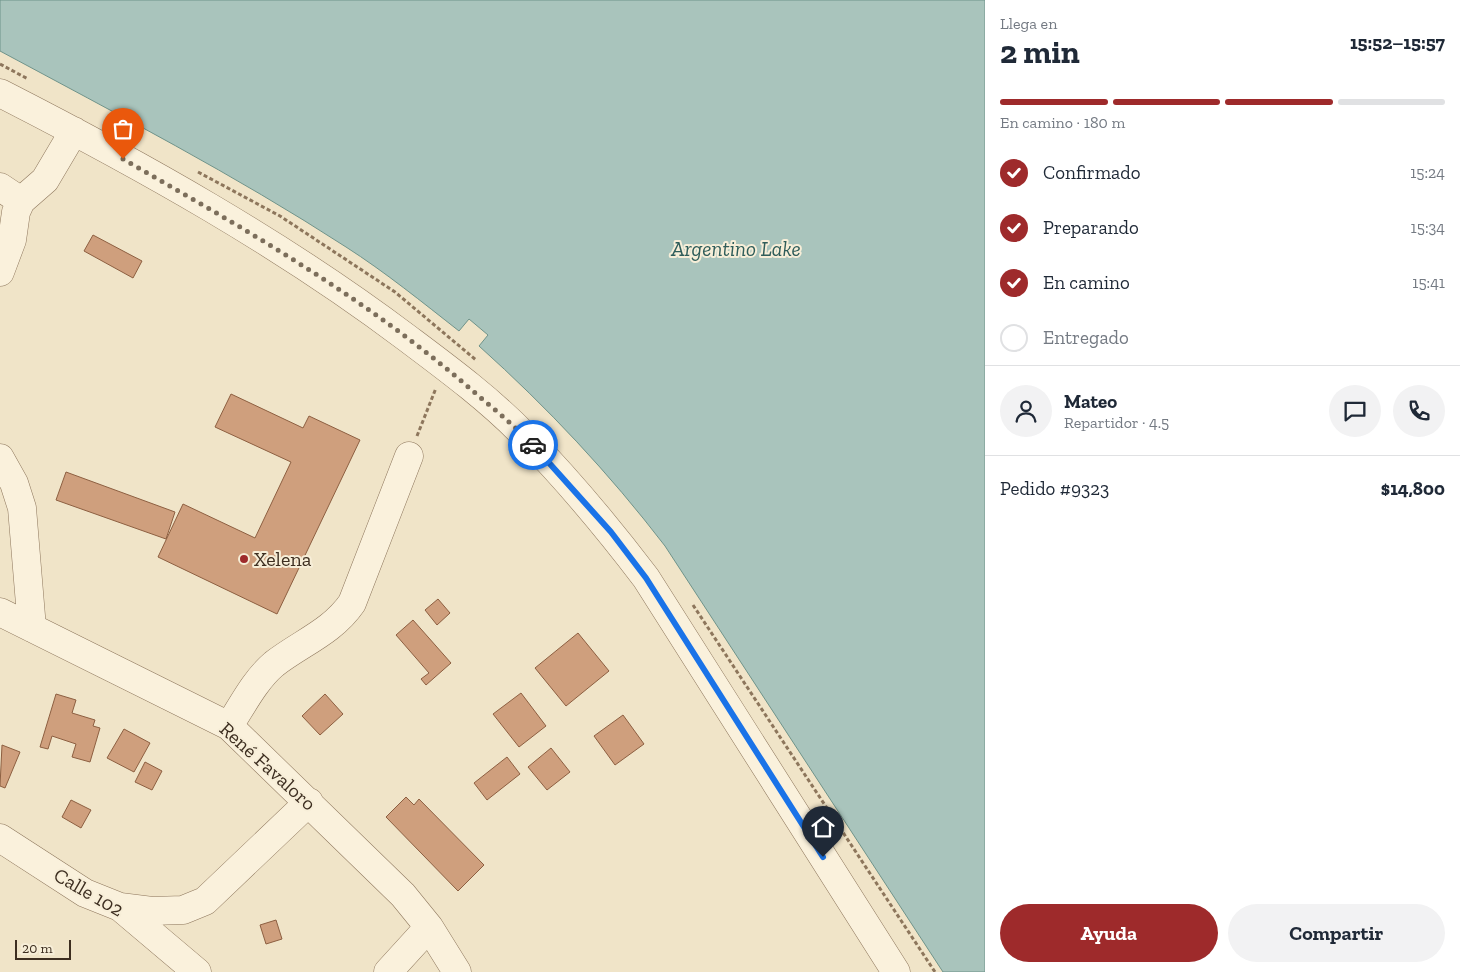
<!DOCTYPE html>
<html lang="es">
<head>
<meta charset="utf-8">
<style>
  body { margin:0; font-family:"Zilla Slab",serif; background:#f2f2f3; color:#1f2937; height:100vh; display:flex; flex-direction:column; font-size:19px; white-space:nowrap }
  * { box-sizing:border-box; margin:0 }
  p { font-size:16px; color:#747a83 }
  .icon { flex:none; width:28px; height:28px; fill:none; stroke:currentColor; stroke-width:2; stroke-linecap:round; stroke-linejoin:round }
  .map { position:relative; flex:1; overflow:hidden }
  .drawer { display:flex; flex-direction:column; background:#fff; width:475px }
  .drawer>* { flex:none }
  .scale { position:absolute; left:15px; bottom:12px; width:56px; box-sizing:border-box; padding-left:5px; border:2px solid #3d2e20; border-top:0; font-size:14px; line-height:18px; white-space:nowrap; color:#3d2e20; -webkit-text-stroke:4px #f7eed8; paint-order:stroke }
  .pin { position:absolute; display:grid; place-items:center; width:42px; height:42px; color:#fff; margin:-51px -21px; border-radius:50% 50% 50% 0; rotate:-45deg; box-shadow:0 0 5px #0007 }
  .pin .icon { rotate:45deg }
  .courier { position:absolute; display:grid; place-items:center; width:50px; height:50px; margin:-25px; border:4px solid #1a73e8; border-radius:50%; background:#fff; color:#222; box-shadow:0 1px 6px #0007 }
  .overview em { font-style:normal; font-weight:700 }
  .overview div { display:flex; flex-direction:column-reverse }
  .overview { display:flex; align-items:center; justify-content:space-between; height:85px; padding:0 15px }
  h1 { font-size:32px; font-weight:700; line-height:38px }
  .bar { display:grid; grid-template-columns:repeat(4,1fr); gap:8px 5px; align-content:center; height:60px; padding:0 15px }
  .bar i { height:6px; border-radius:4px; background:#e0e1e3 }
  .bar .current { background:#9e2a2b }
  .bar p { grid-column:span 4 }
  .line { display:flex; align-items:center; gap:12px; padding:0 15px; border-top:1px solid #e0e1e3 }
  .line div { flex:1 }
  .round { display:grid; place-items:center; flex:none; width:52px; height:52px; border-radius:26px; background:#f2f2f3 }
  ol { padding:0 15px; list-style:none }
  li { display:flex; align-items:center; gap:15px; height:55px }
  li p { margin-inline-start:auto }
  li .icon { padding:5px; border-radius:50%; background:#9e2a2b; color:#fff; stroke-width:4 }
  li:last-child { color:#747a83 }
  li i { width:28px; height:28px; border:2px solid #e0e1e3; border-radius:50% }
  .button { display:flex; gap:10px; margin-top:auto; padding:10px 15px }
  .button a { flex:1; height:58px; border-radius:30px; background:#9e2a2b; color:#fff; font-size:20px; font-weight:700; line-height:58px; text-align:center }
  .button a+a { background:#f2f2f3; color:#1f2937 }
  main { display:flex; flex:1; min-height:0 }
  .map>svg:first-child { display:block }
</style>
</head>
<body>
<main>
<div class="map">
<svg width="985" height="972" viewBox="0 0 985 972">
  <rect width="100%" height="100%" fill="#f0e4c8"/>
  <path fill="#a9c4bc" stroke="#6f938a" d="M 0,0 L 985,0 L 985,972 L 943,972 L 665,546 C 609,473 548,408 479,346 L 488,335 L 469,319 L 459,331 C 422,302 385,272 346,247 C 235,175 117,114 0,51 Z"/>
  <path fill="#cf9f7d" stroke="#8d5f41" d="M 93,235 L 142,261 L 133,278 L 84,251 Z
    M 231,394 L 303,428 L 309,416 L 360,440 L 277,614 L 158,557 L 183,504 L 255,538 L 291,462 L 215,427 Z
    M 66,472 L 175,512 L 166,539 L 56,500 Z
    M 438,599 L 450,613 L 437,625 L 425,610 Z
    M 413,620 L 451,663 L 426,685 L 421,679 L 429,673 L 396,635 Z
    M 578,633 L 609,671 L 566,706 L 535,668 Z
    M 521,693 L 546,726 L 519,747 L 493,714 Z
    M 56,694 L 76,700 L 72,713 L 95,720 L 93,726 L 100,728 L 90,762 L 72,757 L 76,744 L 52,736 L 48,749 L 40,747 Z
    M 325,694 L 343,714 L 320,735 L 302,716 Z
    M 623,715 L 644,744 L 615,765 L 594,736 Z
    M 124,729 L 150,743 L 134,772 L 107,758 Z
    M 2,745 L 20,752 L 5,788 L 0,786 Z
    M 551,748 L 570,772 L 547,790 L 528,767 Z
    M 507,757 L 520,774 L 487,800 L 474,783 Z
    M 145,762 L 162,771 L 152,790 L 135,782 Z
    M 406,797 L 414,805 L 419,799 L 484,865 L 458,891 L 386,817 Z
    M 71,800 L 91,810 L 81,828 L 62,817 Z
    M 276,920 L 282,939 L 266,944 L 260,925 Z"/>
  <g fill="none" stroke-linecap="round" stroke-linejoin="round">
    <defs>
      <path id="minor" d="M 0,93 C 141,165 281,243 407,338 C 447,368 489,399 524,435 C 568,480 608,528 646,578 L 896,972
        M 0,187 L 21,201
        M 0,272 L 12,240 L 16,212 L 21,201 L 45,180 L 74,131
        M 0,458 L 14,483 L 22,508 L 32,628
        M 0,612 L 229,726 L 403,895 L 429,927 L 457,972
        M 229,726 C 242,706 255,680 274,664 C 301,643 332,632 352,603 L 409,456
        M 0,838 L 85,893 L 120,907 L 197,972
        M 120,907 L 152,911 L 183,910 L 205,901 L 309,802
        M 388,972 L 429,927"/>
    </defs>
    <use href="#minor" stroke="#8d765c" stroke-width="29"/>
    <path stroke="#8d765c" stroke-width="3" stroke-dasharray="4 2.5" stroke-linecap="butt" d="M 0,64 L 28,79
      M 198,172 L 280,216 L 395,292 L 476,360
      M 417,436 L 436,388
      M 693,605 L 935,972"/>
    <use href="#minor" stroke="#faf1dc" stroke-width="28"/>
  </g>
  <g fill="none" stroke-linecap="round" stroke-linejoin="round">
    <path stroke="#7c6e5b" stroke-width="5" stroke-dasharray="0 9" d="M 123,159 C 245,229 368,299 474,392 C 494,409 515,426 533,445"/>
    <path stroke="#1a73e8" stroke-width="6" d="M 533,445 L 611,532 L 646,578 L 823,857"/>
  </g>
  <circle fill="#9e2a2b" stroke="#f7eed8" stroke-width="2" cx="244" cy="559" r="5"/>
  <g text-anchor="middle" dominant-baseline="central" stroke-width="4" stroke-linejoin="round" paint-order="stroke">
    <g font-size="20" fill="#3d2e20" stroke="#f7eed8" text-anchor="start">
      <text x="254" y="559">Xelena</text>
    </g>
    <g font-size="20" fill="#3d2e20" stroke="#f7eed8">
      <text transform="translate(268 766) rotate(42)">René Favaloro</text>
      <text transform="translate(89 892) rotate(30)">Calle 102</text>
    </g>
    <g font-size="21" font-style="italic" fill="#2f5d5a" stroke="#f7eed8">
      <text x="736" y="248">Argentino Lake</text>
    </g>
  </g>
</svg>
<div class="scale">20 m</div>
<div class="pin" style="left:123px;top:159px;background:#ea580c"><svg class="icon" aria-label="bag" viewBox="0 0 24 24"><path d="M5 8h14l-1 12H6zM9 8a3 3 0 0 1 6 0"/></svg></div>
<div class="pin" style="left:823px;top:857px;background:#1f2937"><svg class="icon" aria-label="home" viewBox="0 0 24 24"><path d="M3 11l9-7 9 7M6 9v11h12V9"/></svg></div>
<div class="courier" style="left:533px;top:445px"><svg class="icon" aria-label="car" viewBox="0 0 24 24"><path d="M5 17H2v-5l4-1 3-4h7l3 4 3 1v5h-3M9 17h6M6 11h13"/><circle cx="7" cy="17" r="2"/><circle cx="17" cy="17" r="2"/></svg></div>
</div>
<section class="drawer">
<div class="overview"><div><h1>2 min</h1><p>Llega en</p></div><em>15:52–15:57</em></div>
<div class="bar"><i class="current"></i><i class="current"></i><i class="current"></i><i></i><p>En camino · 180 m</p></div>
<ol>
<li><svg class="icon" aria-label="check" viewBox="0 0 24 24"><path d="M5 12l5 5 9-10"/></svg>Confirmado<p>15:24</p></li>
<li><svg class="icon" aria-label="check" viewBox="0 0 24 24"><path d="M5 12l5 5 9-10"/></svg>Preparando<p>15:34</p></li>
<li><svg class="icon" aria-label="check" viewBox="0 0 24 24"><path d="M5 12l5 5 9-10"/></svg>En camino<p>15:41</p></li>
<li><i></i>Entregado</li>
</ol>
<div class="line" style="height:90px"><a class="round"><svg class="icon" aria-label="person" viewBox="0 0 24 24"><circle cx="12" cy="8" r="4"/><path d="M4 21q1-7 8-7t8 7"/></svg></a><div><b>Mateo</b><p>Repartidor · 4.5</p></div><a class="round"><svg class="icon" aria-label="chat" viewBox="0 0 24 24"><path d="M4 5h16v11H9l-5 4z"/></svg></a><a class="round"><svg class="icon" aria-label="phone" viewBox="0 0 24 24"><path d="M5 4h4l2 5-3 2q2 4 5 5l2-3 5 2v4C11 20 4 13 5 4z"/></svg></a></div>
<div class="line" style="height:65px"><div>Pedido #9323</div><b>$14,800</b></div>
<div class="button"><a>Ayuda</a><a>Compartir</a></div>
</section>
</main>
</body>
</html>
